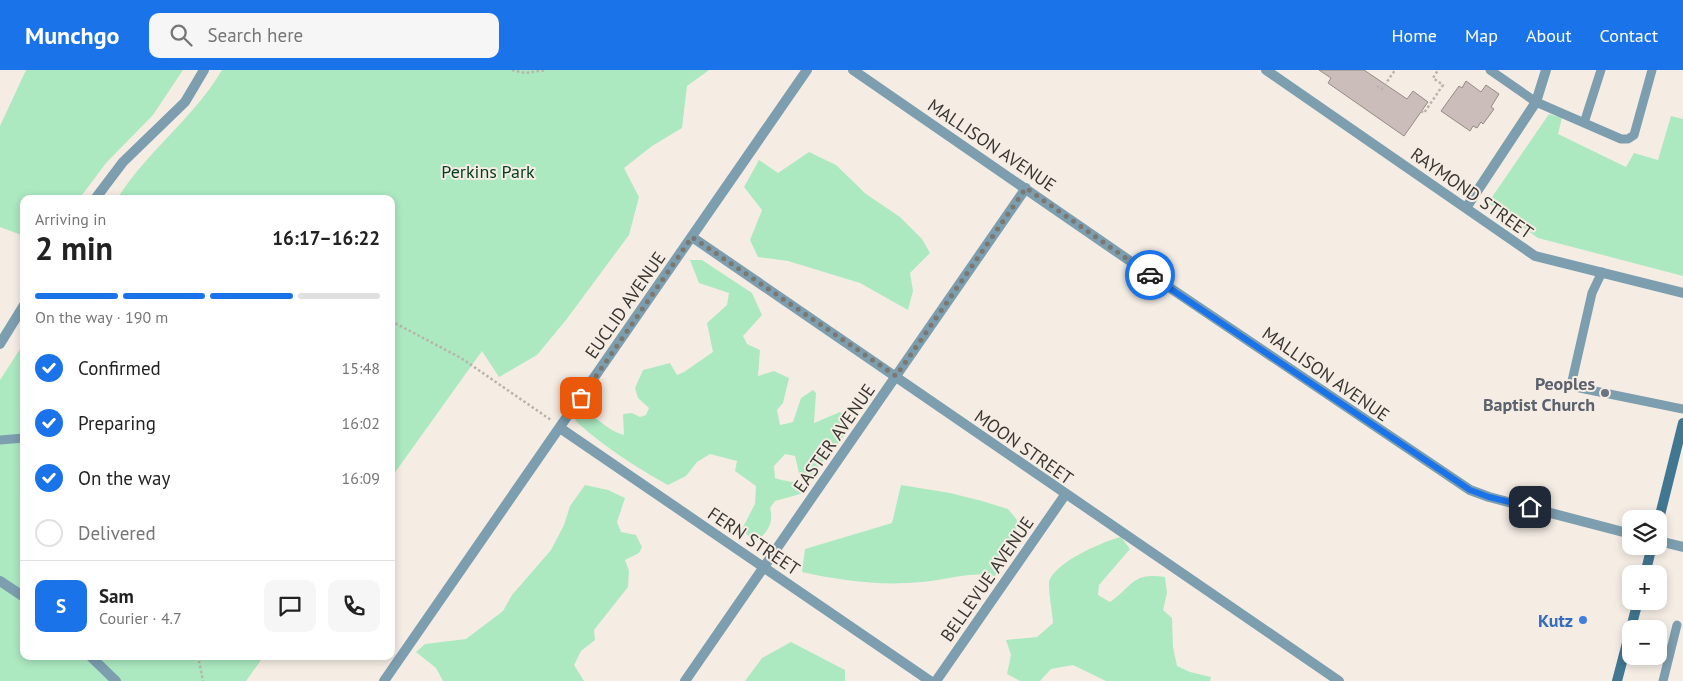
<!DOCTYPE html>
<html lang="en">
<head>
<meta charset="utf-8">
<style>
  body { margin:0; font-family:"PT Sans",sans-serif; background:#f6f6f6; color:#222; height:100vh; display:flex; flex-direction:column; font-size:19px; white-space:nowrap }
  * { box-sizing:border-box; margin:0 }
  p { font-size:16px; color:#767676 }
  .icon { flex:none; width:28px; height:28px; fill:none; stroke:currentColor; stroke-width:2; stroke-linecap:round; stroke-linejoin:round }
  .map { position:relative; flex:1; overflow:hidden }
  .side { position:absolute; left:20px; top:125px; width:375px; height:465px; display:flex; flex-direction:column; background:#fff; border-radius:10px; box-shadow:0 2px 8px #0003 }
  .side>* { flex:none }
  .tools { position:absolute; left:1622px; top:440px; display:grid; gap:10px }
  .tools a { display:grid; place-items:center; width:45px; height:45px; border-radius:10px; background:#fff; box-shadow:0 2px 8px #0003; font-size:25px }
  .pin { position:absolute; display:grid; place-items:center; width:42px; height:42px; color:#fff; margin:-21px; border-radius:10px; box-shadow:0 2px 8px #0006 }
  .courier { position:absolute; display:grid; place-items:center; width:50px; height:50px; margin:-25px; border:4px solid #1a73e8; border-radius:50%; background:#fff; color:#222; box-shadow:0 1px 6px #0007 }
  .headline em { font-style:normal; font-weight:800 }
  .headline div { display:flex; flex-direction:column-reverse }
  .headline { display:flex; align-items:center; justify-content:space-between; height:85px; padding:0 15px }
  h1 { font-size:32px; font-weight:800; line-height:38px }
  .bar { display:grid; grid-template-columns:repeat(4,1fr); gap:8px 5px; align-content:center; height:60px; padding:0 15px }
  .bar i { height:6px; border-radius:4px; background:#e0e0e0 }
  .bar .current { background:#1a73e8 }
  .bar p { grid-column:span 4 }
  .line { display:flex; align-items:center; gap:12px; padding:0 15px; border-top:1px solid #e0e0e0 }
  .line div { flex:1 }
  .round { display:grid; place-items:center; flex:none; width:52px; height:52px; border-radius:10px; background:#f6f6f6 }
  ol { padding:0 15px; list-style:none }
  li { display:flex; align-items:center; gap:15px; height:55px }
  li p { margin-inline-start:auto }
  li .icon { padding:5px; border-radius:50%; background:#1a73e8; color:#fff; stroke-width:4 }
  li:last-child { color:#767676 }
  li i { width:28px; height:28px; border:2px solid #e0e0e0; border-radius:50% }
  header { display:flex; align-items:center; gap:30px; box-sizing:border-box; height:70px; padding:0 25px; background:#1a73e8; color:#fff }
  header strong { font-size:24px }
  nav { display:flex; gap:28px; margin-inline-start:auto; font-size:18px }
  .search { width:350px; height:45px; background:#f6f6f6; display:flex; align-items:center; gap:12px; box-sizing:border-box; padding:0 18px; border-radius:10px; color:#767676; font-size:19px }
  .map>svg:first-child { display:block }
</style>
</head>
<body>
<header>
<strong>Munchgo</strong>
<div class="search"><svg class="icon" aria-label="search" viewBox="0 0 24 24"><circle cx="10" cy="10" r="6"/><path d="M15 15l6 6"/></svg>Search here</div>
<nav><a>Home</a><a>Map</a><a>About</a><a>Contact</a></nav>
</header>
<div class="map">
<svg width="1683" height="611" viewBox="0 0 1683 611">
  <rect width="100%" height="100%" fill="#f5ede4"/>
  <path fill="#ace9c1" d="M 26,0 L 183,0 L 153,45 L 106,93 L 79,129 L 24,129 L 24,166 L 0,157 L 0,56 Z
    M 222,0 L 709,0 L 687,16 L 682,58 L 652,76 L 624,98 L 639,127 L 629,165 L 566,250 L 537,285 L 499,307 L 482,281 L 391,408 L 391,129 L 117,129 C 147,81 193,49 222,0 Z
    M 1549,44 L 1562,48 L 1558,64 L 1626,97 L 1634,83 L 1658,90 L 1671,46 L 1683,49 L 1683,206 L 1538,168 L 1490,134 L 1490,130 Z
    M 809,82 L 836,95 L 866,124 L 900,147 L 922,169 L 930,183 L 910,203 L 913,221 L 908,240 L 860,213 L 788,191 L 758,187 L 750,170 L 762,140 L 744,117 L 759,90 L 778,103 Z
    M 690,190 L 702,190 L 752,223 L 762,245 L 743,266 L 747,274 L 760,280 L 758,306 L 774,301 L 789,308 L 783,333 L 777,340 L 780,355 L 793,352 L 801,328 L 813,320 L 816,323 L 814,353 L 840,342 L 848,348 L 844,366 L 809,408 L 799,403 L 795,386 L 785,384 L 774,396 L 775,408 C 785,412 794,411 804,414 L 804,423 L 775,431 L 770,438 C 774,453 768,461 757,471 L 741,461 L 755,434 L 756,416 L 735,401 L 737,391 L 710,384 L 697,392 L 686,406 L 668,415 C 640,400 597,372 575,350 L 581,341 C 598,346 607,361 624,365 L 623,344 L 632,343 L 640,347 L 646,345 L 649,338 L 638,328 L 635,318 L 643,300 L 670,293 L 677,305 L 684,302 L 713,282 L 707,253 L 727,235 L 729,223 L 699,213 Z
    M 24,273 L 24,586 L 264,586 L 246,611 L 0,611 L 0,310 Z
    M 585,415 L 608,420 L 625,428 L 617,452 L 621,462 L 636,465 L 642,477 L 639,483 L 625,490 L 629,501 L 628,517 L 594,560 L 595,570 L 581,581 L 574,595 L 584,611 L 443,611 L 436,598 L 416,582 L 425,574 L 466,569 L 503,541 L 512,525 L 551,480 L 564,455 L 570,436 Z
    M 901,415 L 950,423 L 982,431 L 1008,439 L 1017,450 L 1014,477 L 995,506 C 970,501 946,510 922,512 C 880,516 843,511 802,502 L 805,479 L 892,453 Z
    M 1121,467 L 1130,479 L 1099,515 L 1098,525 L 1110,532 C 1134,515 1132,502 1165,507 L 1167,523 L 1163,540 L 1172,548 L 1173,577 L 1177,596 L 1190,602 L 1211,607 L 1210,611 L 1106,611 L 1073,595 L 1051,599 L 1040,611 L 1020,611 L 1007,604 L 1011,585 L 1006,570 L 1037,567 L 1053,553 C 1052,540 1049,526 1049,514 C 1050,494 1104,471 1121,467 Z
    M 791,572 L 845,600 L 845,611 L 745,611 L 762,588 Z"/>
  <path fill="#cbbeba" stroke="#968a86" d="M 1319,0 L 1364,0 L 1407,29 L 1413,21 L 1428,32 L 1404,66 L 1328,13 L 1331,8 Z
    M 1466,11 L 1481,22 L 1486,15 L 1499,24 L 1491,37 L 1494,39 L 1483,54 L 1481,52 L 1477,58 L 1473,56 L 1470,61 L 1441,41 L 1459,16 L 1462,18 Z"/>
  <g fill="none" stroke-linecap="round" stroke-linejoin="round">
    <path stroke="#bab3ac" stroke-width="2.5" stroke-dasharray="2.5 2.5" stroke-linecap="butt" d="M 512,0 L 525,3 L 546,0
      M 1377,16 L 1382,19 L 1395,0
      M 1421,41 L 1424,43 L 1443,15 L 1433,8 L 1438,0
      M 391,251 L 461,288 L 551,350
      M 198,586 L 203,611"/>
    <path stroke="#7c9eaf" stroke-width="9" d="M 1490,0 L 1536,32 L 1621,69 L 1628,69 L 1634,65 L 1652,0
      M 1584,53 L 1601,0
      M 1602,202 L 1592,223 L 1572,311 L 1580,318 L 1683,339
      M 0,370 L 24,368
      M 1663,611 L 1677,555"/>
    <path stroke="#7c9eaf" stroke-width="10" d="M 853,0 L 1130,191 L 1470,420 L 1489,427 L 1631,464
      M 1266,0 L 1535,186 L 1683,223
      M 95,129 L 123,92 L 185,32 L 204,0
      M 1466,138 L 1536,32 L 1546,0
      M 692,167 L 1339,611
      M 0,274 L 24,235
      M 560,358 L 930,611
      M 1659,471 L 1683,477
      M 685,611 L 1026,118
      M 936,611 L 1065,425"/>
    <path stroke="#7c9eaf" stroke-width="10" d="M 0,511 L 24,527
      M 90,586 L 116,611
      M 384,611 L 807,0"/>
    <path stroke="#417790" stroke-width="10" d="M 1659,449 L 1683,353
      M 1645,504 L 1652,476
      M 1617,611 L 1638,531"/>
  </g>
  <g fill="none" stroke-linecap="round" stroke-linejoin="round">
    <path stroke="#7b7771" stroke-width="5" stroke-dasharray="0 9" d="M 581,328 L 692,167 L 896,306 L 1026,118 L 1150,205"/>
    <path stroke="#1a73e8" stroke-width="6" d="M 1150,205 L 1470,420 L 1489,427 L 1530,437"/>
  </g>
  <circle fill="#6b7280" stroke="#f5ede4" stroke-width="2" cx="1605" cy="323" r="5"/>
  <circle fill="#3f7fe0" stroke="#f5ede4" stroke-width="2" cx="1583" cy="550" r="5"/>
  <g text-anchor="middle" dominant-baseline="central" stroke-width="4" stroke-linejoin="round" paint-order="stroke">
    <g font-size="18" fill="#3a3733" stroke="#f5ede4">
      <text transform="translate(992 75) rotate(34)">MALLISON AVENUE</text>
      <text transform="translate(1472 123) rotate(35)">RAYMOND STREET</text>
      <text transform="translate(625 235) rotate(-55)">EUCLID AVENUE</text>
      <text transform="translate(1326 304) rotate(35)">MALLISON AVENUE</text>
      <text transform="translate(834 368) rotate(-55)">EASTER AVENUE</text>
      <text transform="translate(1024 377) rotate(35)">MOON STREET</text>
      <text transform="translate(754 471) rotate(34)">FERN STREET</text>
      <text transform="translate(987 509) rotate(-55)">BELLEVUE AVENUE</text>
    </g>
    <g font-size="18" fill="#003e20" stroke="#f5ede4">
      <text x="488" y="101">Perkins Park</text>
    </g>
    <g font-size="18" font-weight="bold" fill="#5b616d" stroke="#f5ede4" text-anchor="end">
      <text x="1595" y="313">Peoples<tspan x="1595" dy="21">Baptist Church</tspan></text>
    </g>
    <g font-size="18" font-weight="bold" fill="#366cbe" stroke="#f5ede4" text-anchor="end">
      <text x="1573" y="550">Kutz</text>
    </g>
  </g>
</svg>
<div class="tools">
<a><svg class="icon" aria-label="layers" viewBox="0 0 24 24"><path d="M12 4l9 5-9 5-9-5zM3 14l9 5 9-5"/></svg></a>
<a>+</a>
<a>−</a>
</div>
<div class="pin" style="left:581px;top:328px;background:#ea580c"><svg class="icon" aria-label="bag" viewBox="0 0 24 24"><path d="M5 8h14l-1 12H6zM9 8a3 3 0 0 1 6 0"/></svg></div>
<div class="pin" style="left:1530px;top:437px;background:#1f2937"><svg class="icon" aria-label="home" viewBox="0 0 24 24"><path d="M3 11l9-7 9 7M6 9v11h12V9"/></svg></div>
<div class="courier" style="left:1150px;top:205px"><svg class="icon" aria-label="car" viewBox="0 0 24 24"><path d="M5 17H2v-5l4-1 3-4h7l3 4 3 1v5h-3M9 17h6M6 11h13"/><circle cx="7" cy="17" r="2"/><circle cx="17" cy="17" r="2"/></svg></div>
<section class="side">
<div class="headline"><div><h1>2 min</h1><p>Arriving in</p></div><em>16:17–16:22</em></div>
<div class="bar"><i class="current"></i><i class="current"></i><i class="current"></i><i></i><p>On the way · 190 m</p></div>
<ol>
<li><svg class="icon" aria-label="check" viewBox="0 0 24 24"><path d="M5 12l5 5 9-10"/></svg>Confirmed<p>15:48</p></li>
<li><svg class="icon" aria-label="check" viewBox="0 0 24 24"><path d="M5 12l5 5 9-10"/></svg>Preparing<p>16:02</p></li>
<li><svg class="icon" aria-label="check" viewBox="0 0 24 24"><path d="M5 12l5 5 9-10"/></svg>On the way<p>16:09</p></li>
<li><i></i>Delivered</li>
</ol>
<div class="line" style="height:90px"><b class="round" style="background:#1a73e8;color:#fff">S</b><div><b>Sam</b><p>Courier · 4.7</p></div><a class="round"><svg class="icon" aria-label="chat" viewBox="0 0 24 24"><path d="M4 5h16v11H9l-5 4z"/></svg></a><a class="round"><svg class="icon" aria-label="phone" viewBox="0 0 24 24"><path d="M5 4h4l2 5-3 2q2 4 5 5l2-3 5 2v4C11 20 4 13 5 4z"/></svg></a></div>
</section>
</div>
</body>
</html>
